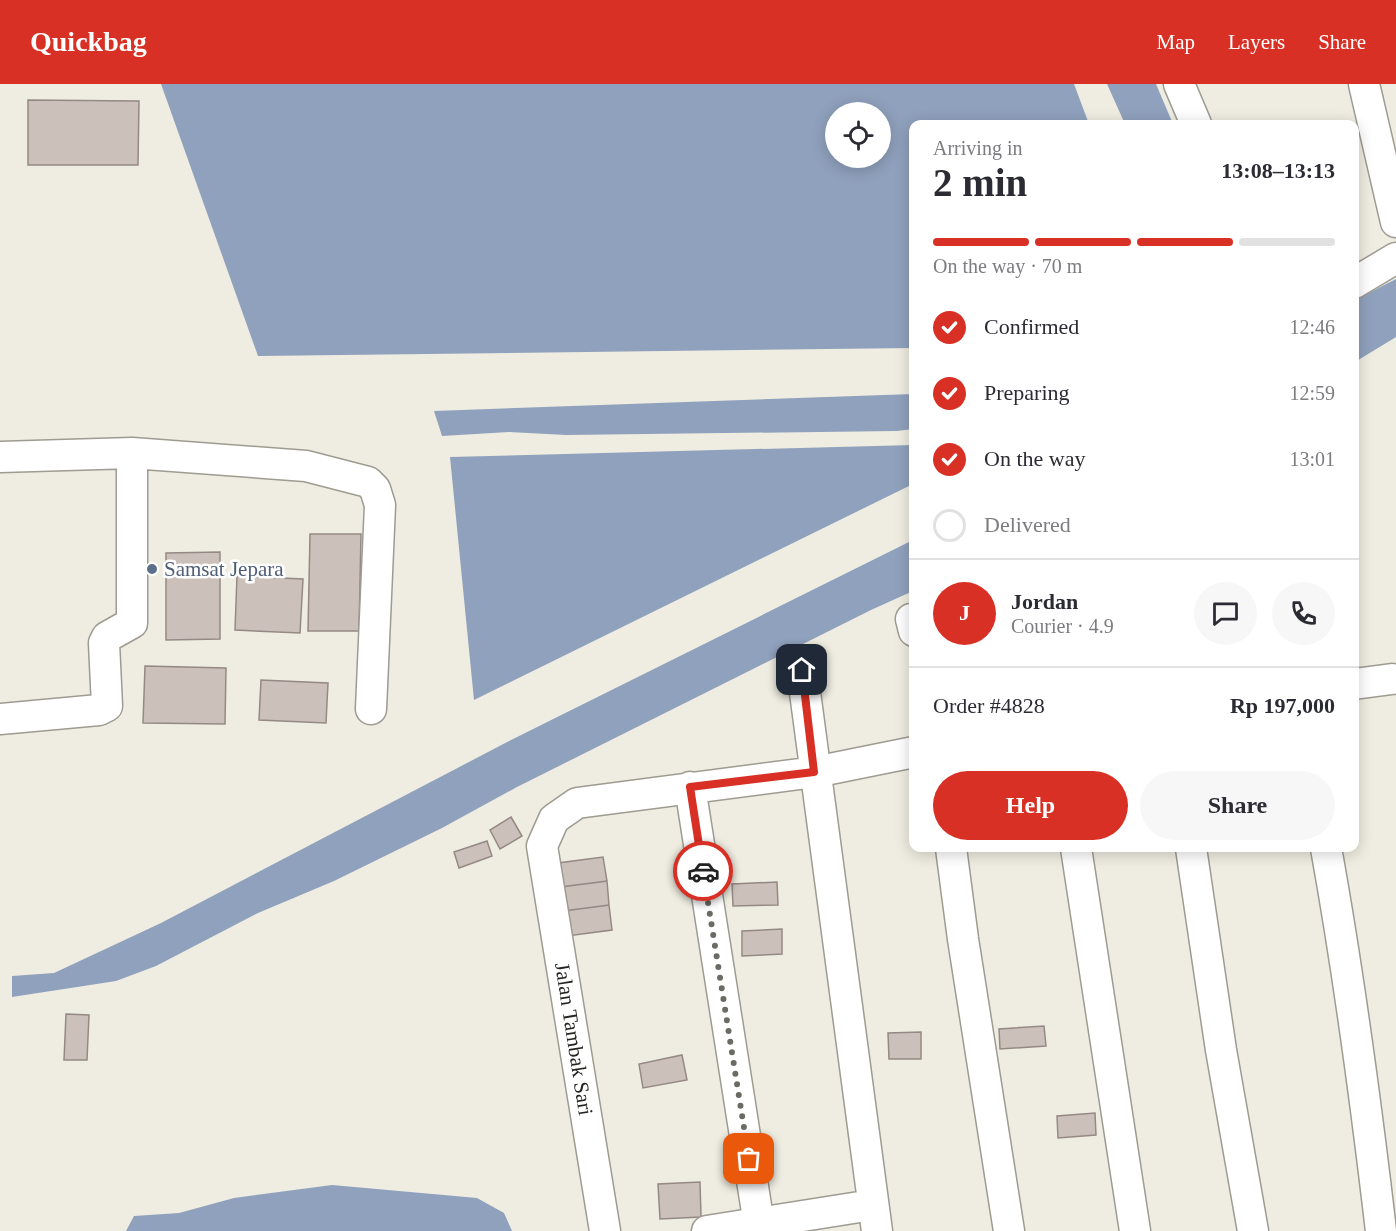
<!DOCTYPE html>
<html lang="en">
<head>
<meta charset="utf-8">
<style>
  body { margin:0; font-family:Georgia,serif; background:#f7f7f7; color:#2b2b33; height:100vh; display:flex; flex-direction:column; font-size:22px; white-space:nowrap }
  * { box-sizing:border-box; margin:0 }
  p { font-size:20px; color:#7c7c81 }
  .icon { flex:none; width:33px; height:33px; fill:none; stroke:currentColor; stroke-width:2; stroke-linecap:round; stroke-linejoin:round }
  .map { position:relative; flex:1; overflow:hidden }
  .drawer { position:absolute; left:909px; top:36px; width:450px; height:732px; display:flex; flex-direction:column; background:#fff; border-radius:12px; box-shadow:0 3px 15px #0003 }
  .drawer>* { flex:none }
  .buttons { position:absolute; left:825px; top:18px; display:grid; gap:12px }
  .buttons a { display:grid; place-items:center; width:66px; height:66px; border-radius:50%; background:#fff; box-shadow:0 3px 15px #0003; font-size:30px }
  .pin { position:absolute; display:grid; place-items:center; width:51px; height:51px; color:#fff; margin:-26px; border-radius:12px; box-shadow:0 3px 9px #0006 }
  .courier { position:absolute; display:grid; place-items:center; width:60px; height:60px; margin:-30px; border:4px solid #d93025; border-radius:50%; background:#fff; color:#222; box-shadow:0 2px 8px #0007 }
  .overview em { font-style:normal; font-weight:600 }
  .overview div { display:flex; flex-direction:column-reverse }
  .overview { display:flex; align-items:center; justify-content:space-between; height:102px; padding:0 24px }
  h1 { font-size:39px; font-weight:600; line-height:45px }
  .bar { display:grid; grid-template-columns:repeat(4,1fr); gap:9px 6px; align-content:center; height:72px; padding:0 24px }
  .bar i { height:8px; border-radius:4px; background:#e1e1e2 }
  .bar .on { background:#d93025 }
  .bar p { grid-column:span 4 }
  .line { display:flex; align-items:center; gap:15px; padding:0 24px; border-top:2px solid #e1e1e2 }
  .line div { flex:1 }
  .round { display:grid; place-items:center; flex:none; width:63px; height:63px; border-radius:32px; background:#f7f7f7 }
  ol { padding:0 24px; list-style:none }
  li { display:flex; align-items:center; gap:18px; height:66px }
  li p { margin-inline-start:auto }
  li .icon { padding:6px; border-radius:50%; background:#d93025; color:#fff; stroke-width:4 }
  li:last-child { color:#7c7c81 }
  li i { width:33px; height:33px; border:3px solid #e1e1e2; border-radius:50% }
  .button { display:flex; gap:12px; margin-top:auto; padding:12px 24px }
  .button a { flex:1; height:69px; border-radius:36px; background:#d93025; color:#fff; font-size:24px; font-weight:600; line-height:69px; text-align:center }
  .button a+a { background:#f7f7f7; color:#2b2b33 }
  header { display:flex; align-items:center; gap:36px; box-sizing:border-box; height:84px; padding:0 30px; background:#d93025; color:#fff }
  header strong { font-size:28px }
  nav { display:flex; gap:33px; margin-inline-start:auto; font-size:21px }
  .map>svg:first-child { display:block }
</style>
</head>
<body>
<header>
<strong>Quickbag</strong>
<nav><a>Map</a><a>Layers</a><a>Share</a></nav>
</header>
<div class="map">
<svg width="1396" height="1147" viewBox="0 0 1396 1147">
  <rect width="100%" height="100%" fill="#efede1"/>
  <path fill="#90a1bd" fill-rule="evenodd" d="M 161,0 L 1074,0 L 1089,40 L 914,40 L 913,264 L 258,272 ZM 836,28 L 880,28 L 880,74 L 836,74 Z
    M 1107,0 L 1156,0 L 1173,40 L 1125,40 Z
    M 1396,195 L 1396,253 L 1355,278 L 1355,216 Z
    M 913,310 L 913,345 L 897,347 L 566,351 L 509,348 L 442,352 L 434,327 Z
    M 913,361 L 913,400 L 474,616 L 450,373 Z
    M 913,456 L 913,507 L 871,526 L 517,703 L 442,744 L 334,797 L 258,829 L 156,882 L 116,897 L 12,913 L 12,892 L 54,889 L 161,839 L 511,656 Z
    M 332,1101 L 477,1114 L 504,1129 L 512,1147 L 126,1147 L 134,1132 L 179,1129 L 234,1114 Z"/>
  <path fill="#ccc0bb" stroke="#948984" stroke-width="1.5" d="M 28,16 L 139,17 L 138,81 L 28,81 Z
    M 310,450 L 361,450 L 359,547 L 308,547 Z
    M 220,468 L 220,555 L 166,556 L 166,469 Z
    M 237,492 L 303,495 L 300,549 L 235,546 Z
    M 145,582 L 226,584 L 225,640 L 143,639 Z
    M 261,596 L 328,599 L 326,639 L 259,636 Z
    M 511,733 L 522,752 L 500,765 L 490,746 Z
    M 487,757 L 492,772 L 459,784 L 454,768 Z
    M 603,773 L 607,797 L 561,803 L 558,779 Z
    M 607,797 L 609,821 L 564,827 L 561,803 Z
    M 777,798 L 778,821 L 733,822 L 732,800 Z
    M 609,821 L 612,846 L 567,852 L 564,827 Z
    M 782,845 L 782,870 L 742,872 L 742,847 Z
    M 66,930 L 89,931 L 87,976 L 64,976 Z
    M 1044,942 L 1046,962 L 1000,965 L 999,945 Z
    M 921,948 L 921,975 L 889,975 L 888,949 Z
    M 682,971 L 687,996 L 643,1004 L 639,980 Z
    M 1095,1029 L 1096,1051 L 1058,1054 L 1057,1032 Z
    M 700,1098 L 701,1133 L 660,1135 L 658,1100 Z"/>
  <g fill="none" stroke-linecap="round" stroke-linejoin="round">
    <defs>
      <path id="minor" d="M 1179,0 L 1196,40
        M 1364,0 L 1396,138
        M 1354,199 L 1396,174
        M 0,373 L 132,369 L 306,382 L 368,398 L 375,405 L 380,421 L 371,625
        M 911,535 L 914,547
        M 802,586 L 877,1147
        M 1354,600 L 1392,595
        M 0,635 L 99,626 L 107,622 L 104,559 L 107,553 L 132,539 L 132,369
        M 690,703 L 760,1147
        M 951,764 L 963,855 L 1009,1147
        M 1076,764 L 1135,1147
        M 1191,764 L 1221,966 L 1253,1147
        M 1326,764 C 1349,891 1366,1019 1381,1147
        M 605,1147 L 542,762 L 554,735 L 577,719 L 815,688 L 914,668
        M 707,1147 L 872,1121"/>
    </defs>
    <use href="#minor" stroke="#9e9b91" stroke-width="33"/>
    <use href="#minor" stroke="#fff" stroke-width="30"/>
  </g>
  <g fill="none" stroke-linecap="round" stroke-linejoin="round">
    <path stroke="#6c6a64" stroke-width="6" stroke-dasharray="0 10.8" d="M 703,787 L 749,1075"/>
    <path stroke="#d93025" stroke-width="8" d="M 703,787 L 690,703 L 814,688 L 802,586"/>
  </g>
  <circle fill="#5c6f8a" stroke="#fff" stroke-width="2" cx="152" cy="485" r="6"/>
  <g text-anchor="middle" dominant-baseline="central" stroke-width="5" stroke-linejoin="round" paint-order="stroke">
    <g font-size="21" fill="#4e5e75" stroke="#fff" text-anchor="start">
      <text x="164" y="485">Samsat Jepara</text>
    </g>
    <g font-size="21" fill="#252420" stroke="#fff">
      <text transform="translate(574 955) rotate(81)">Jalan Tambak Sari</text>
    </g>
  </g>
</svg>
<div class="buttons">
<a><svg class="icon" aria-label="locate" viewBox="0 0 24 24"><circle cx="12" cy="12" r="6"/><path d="M12 2v4M12 18v4M2 12h4M18 12h4"/></svg></a>
</div>
<div class="pin" style="left:749px;top:1075px;background:#ea580c"><svg class="icon" aria-label="bag" viewBox="0 0 24 24"><path d="M5 8h14l-1 12H6zM9 8a3 3 0 0 1 6 0"/></svg></div>
<div class="pin" style="left:802px;top:586px;background:#1f2937"><svg class="icon" aria-label="home" viewBox="0 0 24 24"><path d="M3 11l9-7 9 7M6 9v11h12V9"/></svg></div>
<div class="courier" style="left:703px;top:787px"><svg class="icon" aria-label="car" viewBox="0 0 24 24"><path d="M5 17H2v-5l4-1 3-4h7l3 4 3 1v5h-3M9 17h6M6 11h13"/><circle cx="7" cy="17" r="2"/><circle cx="17" cy="17" r="2"/></svg></div>
<section class="drawer">
<div class="overview"><div><h1>2 min</h1><p>Arriving in</p></div><em>13:08–13:13</em></div>
<div class="bar"><i class="on"></i><i class="on"></i><i class="on"></i><i></i><p>On the way · 70 m</p></div>
<ol>
<li><svg class="icon" aria-label="check" viewBox="0 0 24 24"><path d="M5 12l5 5 9-10"/></svg>Confirmed<p>12:46</p></li>
<li><svg class="icon" aria-label="check" viewBox="0 0 24 24"><path d="M5 12l5 5 9-10"/></svg>Preparing<p>12:59</p></li>
<li><svg class="icon" aria-label="check" viewBox="0 0 24 24"><path d="M5 12l5 5 9-10"/></svg>On the way<p>13:01</p></li>
<li><i></i>Delivered</li>
</ol>
<div class="line" style="height:108px"><b class="round" style="background:#d93025;color:#fff">J</b><div><b>Jordan</b><p>Courier · 4.9</p></div><a class="round"><svg class="icon" aria-label="chat" viewBox="0 0 24 24"><path d="M4 5h16v11H9l-5 4z"/></svg></a><a class="round"><svg class="icon" aria-label="phone" viewBox="0 0 24 24"><path d="M5 4h4l2 5-3 2q2 4 5 5l2-3 5 2v4C11 20 4 13 5 4z"/></svg></a></div>
<div class="line" style="height:78px"><div>Order #4828</div><b>Rp 197,000</b></div>
<div class="button"><a>Help</a><a>Share</a></div>
</section>
</div>
</body>
</html>
